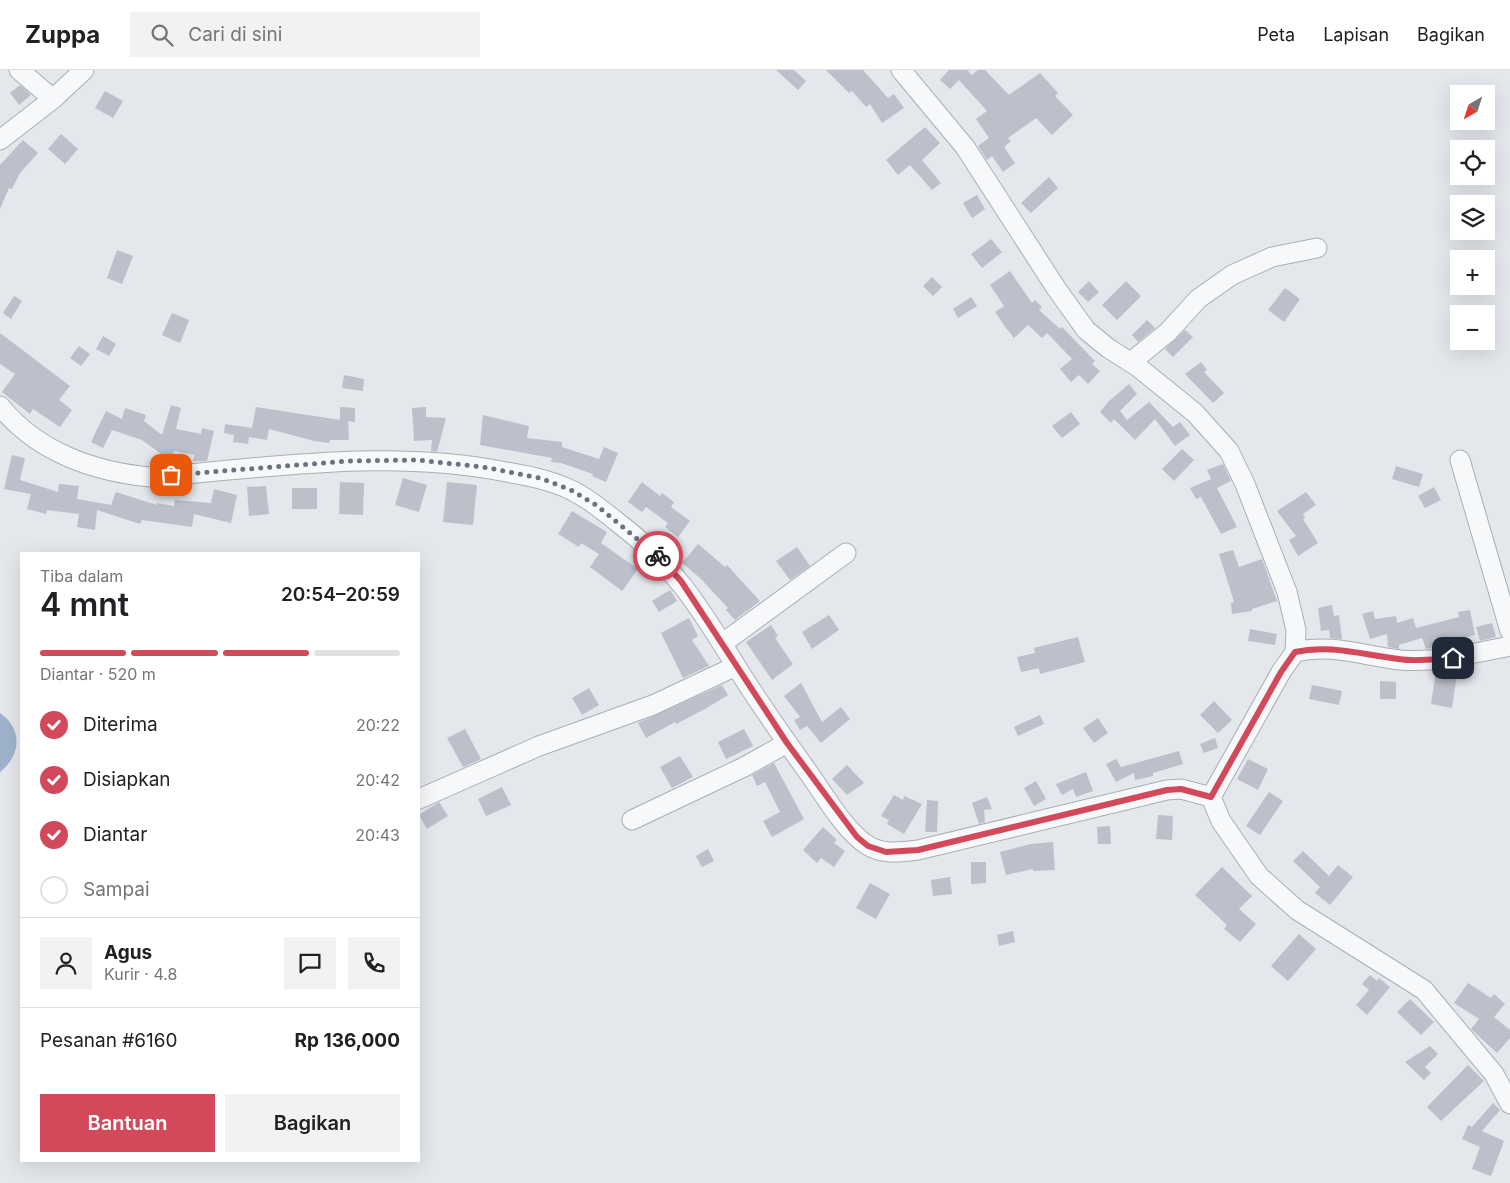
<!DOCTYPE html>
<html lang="id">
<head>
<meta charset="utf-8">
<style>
  body { margin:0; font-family:Inter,sans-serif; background:#f2f2f2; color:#202124; height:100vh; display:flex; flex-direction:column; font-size:19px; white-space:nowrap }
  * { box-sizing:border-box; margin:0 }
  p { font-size:16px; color:#757577 }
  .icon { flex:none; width:28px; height:28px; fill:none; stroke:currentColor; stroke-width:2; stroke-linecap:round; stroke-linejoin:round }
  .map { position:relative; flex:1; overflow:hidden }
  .side { position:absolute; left:20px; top:482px; width:400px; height:610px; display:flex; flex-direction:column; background:#fff; border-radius:0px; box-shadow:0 5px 20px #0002 }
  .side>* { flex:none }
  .needle { width:32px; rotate:219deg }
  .buttons { position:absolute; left:1450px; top:15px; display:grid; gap:10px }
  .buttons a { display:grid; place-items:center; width:45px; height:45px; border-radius:0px; background:#fff; box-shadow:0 5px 20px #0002; font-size:25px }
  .pin { position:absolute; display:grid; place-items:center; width:42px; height:42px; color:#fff; margin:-21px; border-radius:10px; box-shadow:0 2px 8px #0006 }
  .courier { position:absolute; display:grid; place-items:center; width:50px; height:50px; margin:-25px; border:4px solid #d1495b; border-radius:50%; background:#fff; color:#222; box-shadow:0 1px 6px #0007 }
  .summary em { font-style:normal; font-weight:600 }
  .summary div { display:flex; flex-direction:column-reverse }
  .summary { display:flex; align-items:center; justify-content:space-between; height:85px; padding:0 20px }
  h1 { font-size:32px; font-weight:600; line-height:38px }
  .bar { display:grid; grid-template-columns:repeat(4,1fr); gap:8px 5px; align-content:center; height:60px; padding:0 20px }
  .bar i { height:6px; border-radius:4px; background:#e0e0e0 }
  .bar .selected { background:#d1495b }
  .bar p { grid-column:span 4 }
  .line { display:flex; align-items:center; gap:12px; padding:0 20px; border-top:1px solid #e0e0e0 }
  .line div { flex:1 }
  .round { display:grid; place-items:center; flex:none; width:52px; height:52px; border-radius:0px; background:#f2f2f2 }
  ol { padding:0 20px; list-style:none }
  li { display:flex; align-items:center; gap:15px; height:55px }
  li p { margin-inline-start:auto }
  li .icon { padding:5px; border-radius:50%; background:#d1495b; color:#fff; stroke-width:4 }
  li:last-child { color:#757577 }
  li i { width:28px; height:28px; border:2px solid #e0e0e0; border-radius:50% }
  .action { display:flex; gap:10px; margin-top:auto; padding:10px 20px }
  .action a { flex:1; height:58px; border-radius:0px; background:#d1495b; color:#fff; font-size:20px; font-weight:600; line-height:58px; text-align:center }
  .action a+a { background:#f2f2f2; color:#202124 }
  header { display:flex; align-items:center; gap:30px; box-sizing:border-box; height:70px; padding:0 25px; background:#fff; border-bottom:1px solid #e0e0e0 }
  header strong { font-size:24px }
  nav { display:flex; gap:28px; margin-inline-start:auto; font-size:18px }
  .search { width:350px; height:45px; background:#f2f2f2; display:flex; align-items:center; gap:12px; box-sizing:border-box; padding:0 18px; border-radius:0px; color:#757577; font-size:19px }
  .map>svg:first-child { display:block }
</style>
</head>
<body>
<header>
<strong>Zuppa</strong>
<div class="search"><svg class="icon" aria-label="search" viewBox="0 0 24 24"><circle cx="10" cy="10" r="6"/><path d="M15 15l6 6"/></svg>Cari di sini</div>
<nav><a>Peta</a><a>Lapisan</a><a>Bagikan</a></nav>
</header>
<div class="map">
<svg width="1510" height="1113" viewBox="0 0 1510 1113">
  <rect width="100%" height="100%" fill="#e4e7ec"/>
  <path fill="#9fb4cc" d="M 0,643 C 23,659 21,685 0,702 Z"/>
  <path fill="#bbc0ca" d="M 776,0 L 794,0 L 806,11 L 798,20 Z
    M 826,0 L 863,0 L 888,28 L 894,24 L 904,38 L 882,53 L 870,34 L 866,37 L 852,21 L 849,23 Z
    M 949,0 L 969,0 L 968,1 L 972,5 L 978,0 L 985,0 L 1009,25 L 1040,3 L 1058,23 L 1055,26 L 1073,45 L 1052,65 L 1036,48 L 1008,68 L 1011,71 L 1004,77 L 1015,93 L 1003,102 L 992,86 L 987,90 L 978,76 L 989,68 L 976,49 L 987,41 L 959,10 L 950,19 L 940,10 Z
    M 20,15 L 31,25 L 19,35 L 10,23 Z
    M 105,21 L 123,31 L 113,48 L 95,38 Z
    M 925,57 L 940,73 L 922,90 L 941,113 L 932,120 L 910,95 L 898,105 L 886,90 Z
    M 61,64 L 78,79 L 65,94 L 48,79 Z
    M 23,70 L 38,83 L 20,103 L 12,119 L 9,118 L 0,139 L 0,95 Z
    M 1049,107 L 1058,118 L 1031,143 L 1021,133 Z
    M 977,125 L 985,139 L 972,148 L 963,133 Z
    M 991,169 L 1002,182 L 982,198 L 971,184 Z
    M 117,180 L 133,186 L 122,214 L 107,208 Z
    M 1010,201 L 1032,233 L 1035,230 L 1042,237 L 1039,240 L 1060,259 L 1062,257 L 1095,291 L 1092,294 L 1100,301 L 1088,314 L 1079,305 L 1071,312 L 1060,299 L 1072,289 L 1047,263 L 1042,268 L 1028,255 L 1014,268 L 1006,258 L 995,242 L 1004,236 L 990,215 Z
    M 932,207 L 942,217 L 933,226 L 923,216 Z
    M 1089,211 L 1099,222 L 1088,232 L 1078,222 Z
    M 1126,211 L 1141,226 L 1117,250 L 1102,235 Z
    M 1285,218 L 1300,229 L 1284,252 L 1268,240 Z
    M 14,226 L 22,231 L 11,249 L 3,243 Z
    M 971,227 L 977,236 L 958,248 L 953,239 Z
    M 172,243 L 189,250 L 180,273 L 162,265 Z
    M 1147,250 L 1155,258 L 1138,272 L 1132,265 Z
    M 1185,260 L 1193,267 L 1173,287 L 1165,279 Z
    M 0,263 L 70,316 L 59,330 L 72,340 L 60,357 L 33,339 L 30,344 L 2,322 L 15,304 L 0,294 Z
    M 103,266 L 116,274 L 109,286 L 96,279 Z
    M 79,276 L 90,284 L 81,296 L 70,288 Z
    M 1201,292 L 1207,300 L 1204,302 L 1224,323 L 1213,333 L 1185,304 Z
    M 344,305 L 364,309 L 363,321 L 342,318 Z
    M 1129,314 L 1137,324 L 1120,341 L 1127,350 L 1149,332 L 1173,357 L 1180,352 L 1190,365 L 1175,376 L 1155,349 L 1135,370 L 1114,349 L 1111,353 L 1100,342 L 1108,332 Z
    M 171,335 L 181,338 L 176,359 L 201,364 L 202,358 L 214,361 L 207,391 L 193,391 L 195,385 L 174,381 L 171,391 L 142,370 L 112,360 L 103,378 L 91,372 L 106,341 L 122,349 L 125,338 L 146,345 L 144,351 L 162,365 Z
    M 256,337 L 340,350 L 340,337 L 355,338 L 355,352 L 348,351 L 349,370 L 330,370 L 329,373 L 314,371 L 269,359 L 267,370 L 249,367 L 248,374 L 233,372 L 234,365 L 224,363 L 225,354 L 252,358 Z
    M 426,337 L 426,347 L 446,348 L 437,382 L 431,381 L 432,370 L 414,371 L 412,338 Z
    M 1071,342 L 1080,354 L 1062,368 L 1052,356 Z
    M 483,345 L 529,356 L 527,368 L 562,372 L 562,377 L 599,389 L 604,377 L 618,383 L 606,412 L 592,406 L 593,404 L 561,393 L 551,392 L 552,388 L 480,375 Z
    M 1182,379 L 1194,390 L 1174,411 L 1162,399 Z
    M 12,385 L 25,388 L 20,410 L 58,422 L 59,414 L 79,416 L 77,429 L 111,435 L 116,422 L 157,435 L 157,433 L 174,436 L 175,430 L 211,433 L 214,419 L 237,425 L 231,453 L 194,444 L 192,457 L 142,450 L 140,454 L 97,440 L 95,460 L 77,457 L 79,444 L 47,440 L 46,444 L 27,439 L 31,424 L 4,419 Z
    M 1223,394 L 1231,411 L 1217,418 L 1237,457 L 1221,464 L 1201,427 L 1196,429 L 1190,418 L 1211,409 L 1207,400 Z
    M 1396,396 L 1423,404 L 1419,417 L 1392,409 Z
    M 403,408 L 427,415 L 419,442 L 395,435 Z
    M 340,412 L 364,413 L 363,445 L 339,444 Z
    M 447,412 L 477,415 L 473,455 L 443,452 Z
    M 642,412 L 660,426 L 662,423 L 674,432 L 671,437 L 690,451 L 678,467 L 665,457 L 668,453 L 646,437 L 642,442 L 628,432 Z
    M 266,416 L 269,444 L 249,446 L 247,417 Z
    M 1434,417 L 1441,430 L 1425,438 L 1418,426 Z
    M 292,418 L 317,418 L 317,439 L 292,439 Z
    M 1306,422 L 1316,435 L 1303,444 L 1305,447 L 1303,449 L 1318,473 L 1298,486 L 1289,470 L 1296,466 L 1277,441 Z
    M 572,441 L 607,462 L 601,473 L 638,499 L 622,521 L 590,497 L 599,484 L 581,473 L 579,477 L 558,464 Z
    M 698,474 L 725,497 L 727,495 L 760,531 L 735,550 L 726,540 L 728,538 L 700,508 L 682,493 Z
    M 797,477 L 810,496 L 790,510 L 776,491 Z
    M 1233,480 L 1239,497 L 1262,489 L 1277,531 L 1252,539 L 1252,541 L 1232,544 L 1231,533 L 1234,532 L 1219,484 Z
    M 670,520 L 677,531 L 659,542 L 652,531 Z
    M 1332,535 L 1334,546 L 1339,545 L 1342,569 L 1330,568 L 1329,560 L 1321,561 L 1318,538 Z
    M 1470,540 L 1475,565 L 1437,574 L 1437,576 L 1426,579 L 1422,568 L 1399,575 L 1399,579 L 1388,577 L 1387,564 L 1370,569 L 1362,544 L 1373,541 L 1375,549 L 1396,546 L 1397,553 L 1413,548 L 1416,558 L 1459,547 L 1458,542 Z
    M 829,545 L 839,560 L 812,579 L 802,562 Z
    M 689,548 L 698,566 L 692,570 L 709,596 L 683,608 L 661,563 Z
    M 1492,553 L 1496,567 L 1480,571 L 1476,557 Z
    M 771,555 L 778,566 L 775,568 L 793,594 L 772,610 L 746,572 Z
    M 1250,559 L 1277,564 L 1275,575 L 1248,571 Z
    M 1078,567 L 1085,592 L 1040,604 L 1039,598 L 1021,602 L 1017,587 L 1035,583 L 1034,578 Z
    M 1436,601 L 1457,604 L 1452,638 L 1431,634 Z
    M 1380,611 L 1396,612 L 1396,629 L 1380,629 Z
    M 801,613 L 822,652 L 841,637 L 850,649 L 821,673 L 807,656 L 800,660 L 794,650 L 800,647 L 784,626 Z
    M 722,615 L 728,625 L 705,639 L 676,654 L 675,652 L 646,668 L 638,653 Z
    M 1312,615 L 1342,621 L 1339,635 L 1309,629 Z
    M 589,618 L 599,635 L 582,645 L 572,628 Z
    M 1214,631 L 1232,650 L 1218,663 L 1200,645 Z
    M 1040,645 L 1044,654 L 1018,666 L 1014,657 Z
    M 1098,648 L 1108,663 L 1094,673 L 1083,658 Z
    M 465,659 L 481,689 L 463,697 L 447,668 Z
    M 744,659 L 753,676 L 726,689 L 718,672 Z
    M 1215,668 L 1218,678 L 1204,683 L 1200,674 Z
    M 1179,681 L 1183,694 L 1153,703 L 1153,706 L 1135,710 L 1134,703 L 1116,712 L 1106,694 L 1116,689 L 1121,697 Z
    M 680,686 L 693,707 L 672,718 L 660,697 Z
    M 1248,689 L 1268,699 L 1258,720 L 1237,709 Z
    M 774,693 L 804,749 L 772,767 L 763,751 L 780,742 L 765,712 L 757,716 L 752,705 Z
    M 847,695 L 864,713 L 847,725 L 832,709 Z
    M 1086,702 L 1093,721 L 1076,727 L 1073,719 L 1062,725 L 1056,714 Z
    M 1036,711 L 1046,729 L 1034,736 L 1024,718 Z
    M 502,717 L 511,735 L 486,746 L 478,729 Z
    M 1269,722 L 1283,731 L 1260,765 L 1246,756 Z
    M 894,725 L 903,730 L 904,726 L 922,734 L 904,764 L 887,754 L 889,750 L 881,746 Z
    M 987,727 L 992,739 L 984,740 L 985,752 L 979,754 L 972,733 Z
    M 927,730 L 938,731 L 937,762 L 925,762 Z
    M 439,732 L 448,746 L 427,759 L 419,745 Z
    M 1158,745 L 1173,746 L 1172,770 L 1156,769 Z
    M 1110,756 L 1111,774 L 1098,774 L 1097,757 Z
    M 823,757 L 837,770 L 834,773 L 845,781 L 834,797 L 821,788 L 817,793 L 803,780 Z
    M 1053,772 L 1055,800 L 1033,801 L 1033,799 L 1006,805 L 1000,782 L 1031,774 Z
    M 708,779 L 714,791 L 702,797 L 696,786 Z
    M 1303,781 L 1329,806 L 1338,795 L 1353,807 L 1330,835 L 1315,823 L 1320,817 L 1293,791 Z
    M 971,792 L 986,792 L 986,813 L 971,814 Z
    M 1222,797 L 1252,826 L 1239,839 L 1256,854 L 1240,872 L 1224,859 L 1227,855 L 1195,825 Z
    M 950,807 L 952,824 L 933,826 L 931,810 Z
    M 870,813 L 890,824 L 876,849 L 856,838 Z
    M 1013,861 L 1015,872 L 999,876 L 997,865 Z
    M 1299,864 L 1316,879 L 1288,911 L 1271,896 Z
    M 1370,905 L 1377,911 L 1379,908 L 1390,917 L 1367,945 L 1356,935 L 1369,920 L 1362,914 Z
    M 1468,913 L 1491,928 L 1494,924 L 1505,934 L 1494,947 L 1510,960 L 1510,968 L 1497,983 L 1471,959 L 1479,949 L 1454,933 Z
    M 1410,929 L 1434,952 L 1421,965 L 1397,942 Z
    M 1430,976 L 1438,984 L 1425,997 L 1431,1003 L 1424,1010 L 1405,992 Z
    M 1468,995 L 1484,1011 L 1441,1051 L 1427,1037 Z
    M 1493,1033 L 1500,1040 L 1482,1061 L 1504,1071 L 1491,1106 L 1472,1099 L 1480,1077 L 1462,1069 L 1468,1055 L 1472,1057 Z"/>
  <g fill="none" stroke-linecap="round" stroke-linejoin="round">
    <defs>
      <path id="minor" d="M 19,0 L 53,29
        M 901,0 L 965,77 L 1056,218 L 1086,260 L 1108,278 L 1138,297 L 1195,343 L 1229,381 L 1245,414 L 1287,522 L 1296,560 L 1295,582 L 1281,602 L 1211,727
        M 0,70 L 53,29 L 84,0
        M 1131,292 L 1168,262 L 1198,229 L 1232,205 L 1272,187 L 1317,178
        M 0,336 C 37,382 94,402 151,407 C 266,398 386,379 501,401 C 524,405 547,409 569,419 C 586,427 601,439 616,451 C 673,494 699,536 736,596 C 758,632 783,667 808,702 C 824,724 844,760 867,775 C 883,785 900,782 918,780 L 1167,720 L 1181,719 L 1211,727
        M 1460,390 L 1510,561
        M 723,573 L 846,483
        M 1295,582 C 1331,573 1364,586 1400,590 C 1438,593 1474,583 1510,576
        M 1211,727 L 1221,751 L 1259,806 L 1297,840 L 1424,920 L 1494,1004 L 1510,1034
        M 419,729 L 539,676 L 653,635 L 736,596
        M 632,750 L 744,697 L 787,673"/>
    </defs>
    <use href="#minor" stroke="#a9aeb7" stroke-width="21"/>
    <use href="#minor" stroke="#f7f8fa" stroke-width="19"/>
  </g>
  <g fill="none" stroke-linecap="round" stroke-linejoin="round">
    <path stroke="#6c737f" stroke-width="5" stroke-dasharray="0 9" d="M 171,405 L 349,391 L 417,390 L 483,397 L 540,408 L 571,420 L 596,435 L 658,486"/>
    <path stroke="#d1495b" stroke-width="6" d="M 658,486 L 681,511 L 787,673 L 857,767 L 868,776 L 886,782 L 918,780 L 1167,720 L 1181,719 L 1211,727 L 1281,602 L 1295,582 C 1330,574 1363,585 1399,589 C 1416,592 1435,589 1453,588"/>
  </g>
</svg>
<div class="buttons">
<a><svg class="needle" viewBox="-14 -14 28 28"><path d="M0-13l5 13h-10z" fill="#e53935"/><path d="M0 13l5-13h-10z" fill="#757577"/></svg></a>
<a><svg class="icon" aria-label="locate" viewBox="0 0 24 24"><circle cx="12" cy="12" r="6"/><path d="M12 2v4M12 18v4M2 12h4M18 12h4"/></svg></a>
<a><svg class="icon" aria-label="layers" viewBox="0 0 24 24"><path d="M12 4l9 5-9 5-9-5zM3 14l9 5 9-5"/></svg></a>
<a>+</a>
<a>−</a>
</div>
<div class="pin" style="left:171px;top:405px;background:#ea580c"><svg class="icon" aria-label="bag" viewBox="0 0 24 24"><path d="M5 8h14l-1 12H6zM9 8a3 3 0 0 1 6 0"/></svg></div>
<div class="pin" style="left:1453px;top:588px;background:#1f2937"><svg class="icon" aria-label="home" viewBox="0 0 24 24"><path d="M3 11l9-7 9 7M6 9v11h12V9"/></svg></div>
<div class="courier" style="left:658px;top:486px"><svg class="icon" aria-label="bike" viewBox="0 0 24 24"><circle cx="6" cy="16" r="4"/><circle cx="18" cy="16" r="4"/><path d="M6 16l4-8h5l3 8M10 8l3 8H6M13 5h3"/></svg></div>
<section class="side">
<div class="summary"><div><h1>4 mnt</h1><p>Tiba dalam</p></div><em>20:54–20:59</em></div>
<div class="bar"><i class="selected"></i><i class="selected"></i><i class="selected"></i><i></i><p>Diantar · 520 m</p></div>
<ol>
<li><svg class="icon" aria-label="check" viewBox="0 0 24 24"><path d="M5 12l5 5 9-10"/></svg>Diterima<p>20:22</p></li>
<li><svg class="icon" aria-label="check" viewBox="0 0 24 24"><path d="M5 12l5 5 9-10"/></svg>Disiapkan<p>20:42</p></li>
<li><svg class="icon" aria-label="check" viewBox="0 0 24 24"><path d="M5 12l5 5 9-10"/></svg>Diantar<p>20:43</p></li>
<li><i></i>Sampai</li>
</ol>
<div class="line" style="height:90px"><a class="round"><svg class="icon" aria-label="person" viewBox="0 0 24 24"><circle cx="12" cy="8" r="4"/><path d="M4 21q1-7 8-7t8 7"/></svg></a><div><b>Agus</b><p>Kurir · 4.8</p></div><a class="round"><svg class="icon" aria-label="chat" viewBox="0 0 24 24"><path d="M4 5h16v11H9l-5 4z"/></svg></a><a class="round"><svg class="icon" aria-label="phone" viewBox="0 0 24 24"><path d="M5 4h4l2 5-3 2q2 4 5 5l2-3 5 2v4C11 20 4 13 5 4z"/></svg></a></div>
<div class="line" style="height:65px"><div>Pesanan #6160</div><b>Rp 136,000</b></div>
<div class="action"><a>Bantuan</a><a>Bagikan</a></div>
</section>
</div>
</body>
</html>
